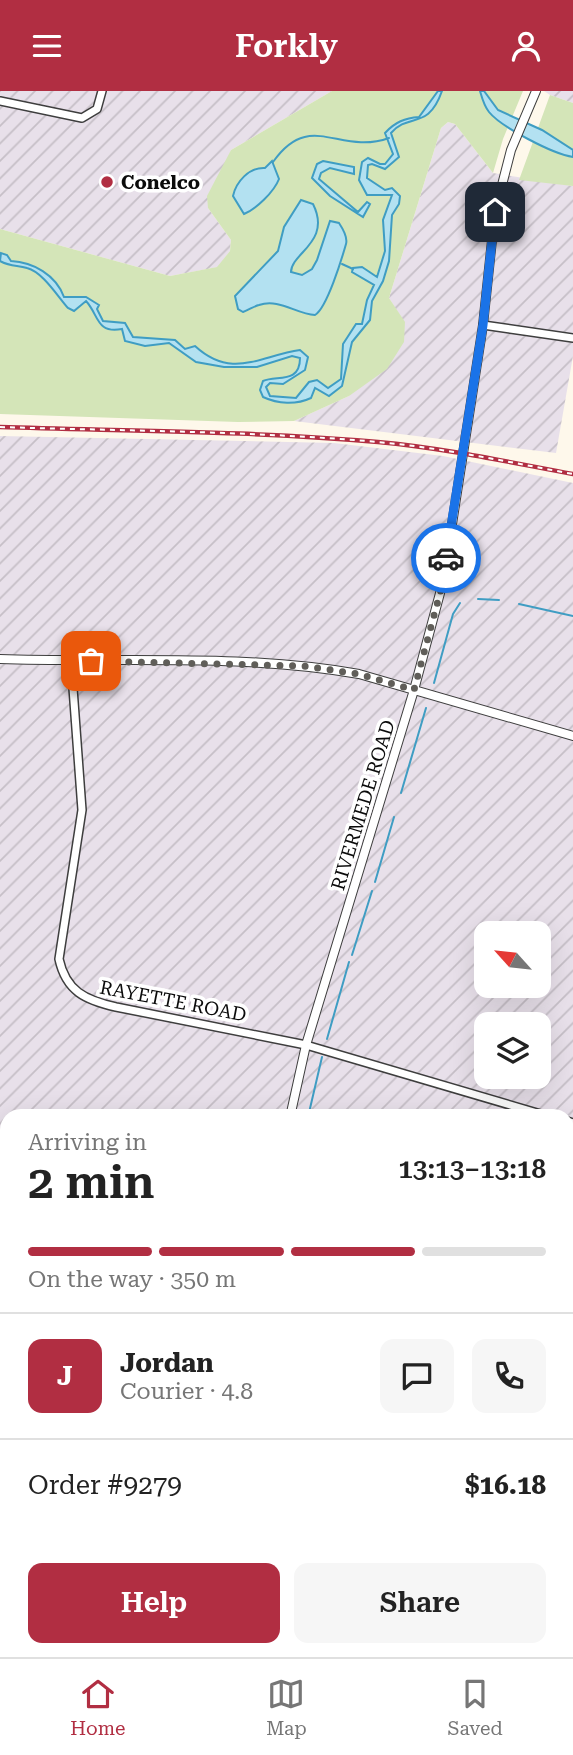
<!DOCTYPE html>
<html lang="en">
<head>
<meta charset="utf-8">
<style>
  body { margin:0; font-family:"Roboto Serif",serif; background:#f6f6f6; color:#222; height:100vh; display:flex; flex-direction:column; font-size:26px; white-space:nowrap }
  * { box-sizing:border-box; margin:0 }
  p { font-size:23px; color:#767676 }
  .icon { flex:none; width:38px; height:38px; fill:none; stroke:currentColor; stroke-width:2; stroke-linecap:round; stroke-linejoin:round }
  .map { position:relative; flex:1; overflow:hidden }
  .sheet { position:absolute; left:0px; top:1018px; width:574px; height:548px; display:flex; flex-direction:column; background:#fff; border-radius:21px 21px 0 0; box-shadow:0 7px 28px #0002 }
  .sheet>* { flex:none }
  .needle { width:46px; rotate:297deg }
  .controls { position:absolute; left:474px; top:830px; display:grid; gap:14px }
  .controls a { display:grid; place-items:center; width:77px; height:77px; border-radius:14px; background:#fff; box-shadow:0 7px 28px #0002; font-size:35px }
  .pin { position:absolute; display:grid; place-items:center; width:60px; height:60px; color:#fff; margin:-30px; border-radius:14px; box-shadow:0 4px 10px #0006 }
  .courier { position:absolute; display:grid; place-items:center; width:70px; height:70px; margin:-35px; border:5px solid #1a73e8; border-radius:50%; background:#fff; color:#222; box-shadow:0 2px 9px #0007 }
  .overview em { font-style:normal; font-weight:600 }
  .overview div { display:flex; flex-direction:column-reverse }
  .overview { display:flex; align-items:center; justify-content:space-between; height:119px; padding:0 28px }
  h1 { font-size:46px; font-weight:600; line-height:52px }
  .bar { display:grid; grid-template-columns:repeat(4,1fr); gap:10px 7px; align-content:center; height:84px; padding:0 28px }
  .bar i { height:9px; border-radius:5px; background:#e0e0e0 }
  .bar .active { background:#b12e42 }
  .bar p { grid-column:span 4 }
  .line { display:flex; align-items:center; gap:18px; padding:0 28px; border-top:2px solid #e0e0e0 }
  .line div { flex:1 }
  .round { display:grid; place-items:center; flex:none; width:74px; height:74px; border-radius:14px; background:#f6f6f6 }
  .cta { display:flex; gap:14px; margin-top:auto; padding:14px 28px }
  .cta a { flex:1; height:80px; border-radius:14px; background:#b12e42; color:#fff; font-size:28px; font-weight:600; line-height:80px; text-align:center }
  .cta a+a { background:#f6f6f6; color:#222 }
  header { display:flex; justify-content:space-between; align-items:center; height:91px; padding:0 28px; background:#b12e42; color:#fff; font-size:32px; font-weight:600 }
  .tab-bar { display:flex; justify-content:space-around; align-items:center; height:98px; border-top:2px solid #e0e0e0; background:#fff; font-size:19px; color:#767676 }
  .tab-bar a { display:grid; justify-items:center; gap:4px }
  .tab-bar .active { color:#b12e42 }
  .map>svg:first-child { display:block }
</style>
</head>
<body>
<header><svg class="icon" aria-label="menu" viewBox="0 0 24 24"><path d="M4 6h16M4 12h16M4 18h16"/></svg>Forkly<svg class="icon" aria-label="person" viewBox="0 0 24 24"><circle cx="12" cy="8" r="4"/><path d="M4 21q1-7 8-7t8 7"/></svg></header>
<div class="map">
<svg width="573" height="1566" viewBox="0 0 573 1566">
  <defs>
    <pattern id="industrial-furrows" width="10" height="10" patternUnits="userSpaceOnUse" patternTransform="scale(1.75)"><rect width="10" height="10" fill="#e8e0ea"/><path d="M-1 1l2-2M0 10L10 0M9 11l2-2" fill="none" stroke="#c6bfc7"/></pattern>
  </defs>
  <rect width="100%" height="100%" fill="#fef8eb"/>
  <path fill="url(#industrial-furrows)" fill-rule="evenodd" d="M 0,0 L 332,0 L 231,59 L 208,117 L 231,149 L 230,160 L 218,176 L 170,185 L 0,138 Z
    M 544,0 L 573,0 L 573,12 L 550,4 Z
    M 448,31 L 455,33 L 493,82 L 573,95 L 573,265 L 556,362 L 294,330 L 349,305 L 404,231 L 389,207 L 441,37 Z
    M 0,345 L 334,352 L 443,365 L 573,392 L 573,1343 L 567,1342 L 567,1026 L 7,1026 L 7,1173 L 0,1171 ZM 486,842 L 539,842 L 539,894 L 486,894 ZM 486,933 L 539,933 L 539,985 L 486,985 Z
    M 0,1214 L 7,1216 L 7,1526 L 0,1523 Z
    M 567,1384 L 573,1386 L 573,1566 L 85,1566 L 71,1559 L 567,1559 Z"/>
  <path fill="#d4e5b8" d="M 332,0 L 523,0 L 503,48 L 493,82 L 455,33 L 448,31 L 441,37 L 389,207 L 405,231 L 404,251 L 387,278 L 349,305 L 294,330 L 238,331 L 0,323 L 0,138 L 170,185 L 217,176 L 230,160 L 231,149 L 208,117 L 207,105 L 231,59 Z
    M 550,4 L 573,12 L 573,95 L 519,89 Z"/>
  <path fill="#b3e1f1" stroke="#3f9dc3" stroke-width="2" d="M 438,0 L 442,0 C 428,40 409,21 391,42 L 399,66 L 385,78 L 372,73 L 368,74 L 367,87 L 385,99 L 392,97 L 400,105 L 399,113 L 392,124 L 389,170 L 383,190 L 372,210 L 370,229 L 352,251 L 342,295 L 329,305 L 315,297 L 311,307 C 296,314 278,313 263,306 L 260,299 L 263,290 C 277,284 300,293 300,267 L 292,265 L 257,276 L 224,276 L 196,271 L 169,252 L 145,255 L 125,250 L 122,238 C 96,243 99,224 86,210 L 74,220 L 68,217 C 58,206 43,181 27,177 C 17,174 11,176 0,170 L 1,162 L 7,164 L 11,170 C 33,171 56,184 64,206 L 86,206 L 99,214 L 97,218 L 103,230 L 125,232 L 133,246 L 175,249 L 185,258 L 195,255 C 232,289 259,265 300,259 L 308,266 L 305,279 L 283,293 L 270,292 L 266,296 L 270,305 L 296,307 L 309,291 L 317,289 L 328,297 L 341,288 L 343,253 L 356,233 L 362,233 L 367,209 L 374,194 L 352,181 L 353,177 L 362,176 L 377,186 L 385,160 L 383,129 L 392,104 L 367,104 L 359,89 L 362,71 L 368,67 L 380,73 L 385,73 L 393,63 L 385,42 C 395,31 405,27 419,26 Z
    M 480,0 L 484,0 L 498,19 L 542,39 L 573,59 L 573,66 C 553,63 501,36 489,21 C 484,15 482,7 480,0 Z
    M 272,70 L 279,88 C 274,101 256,118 244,123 L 233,105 C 236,91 249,76 265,77 Z
    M 323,70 L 354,76 L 354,83 L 330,77 L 321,82 L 319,88 L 358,121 L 367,111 L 370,113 L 363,126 L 330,105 L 312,87 L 317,73 Z
    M 301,109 L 313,113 C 332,151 291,162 291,181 L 302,184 L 312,178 L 317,169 L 330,130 L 339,132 C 343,138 348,146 346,153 C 342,167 327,217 315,224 C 296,223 279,207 259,214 C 254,215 249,219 243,221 L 238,218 L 235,205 L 278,160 L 284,136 Z"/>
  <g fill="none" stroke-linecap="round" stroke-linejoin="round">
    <path stroke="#3f9dc3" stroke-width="2" d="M 273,71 C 310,18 339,65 389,47
      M 342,173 L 353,178
      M 478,508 L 499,509
      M 519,513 L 573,525
      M 434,592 L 453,523 L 460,512
      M 401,702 L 426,617
      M 375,791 L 394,726
      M 352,864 L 372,800
      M 327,948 L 349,871
      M 308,1026 L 322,966
      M 0,1227 L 7,1221"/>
    <defs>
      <path id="minor" d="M 0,10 L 82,27 L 97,18 L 102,0
        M 483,234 L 573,247
        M 71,570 L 82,719 L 59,868 C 66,900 85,909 116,916 L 306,954 L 551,1026
        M 567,1030 L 573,1032"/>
      <path id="tertiary" d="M 0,568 C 119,572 241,562 359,583 L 573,645
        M 290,1026 L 306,954 L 414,599 L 443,491 L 483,234 L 495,121 L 511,59 L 536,0"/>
      <path id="secondary" d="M 0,1190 L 7,1192
        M 567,1360 L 573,1361"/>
    </defs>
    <use href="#minor" stroke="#3e3e3e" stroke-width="10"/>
    <use href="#tertiary" stroke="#3e3e3e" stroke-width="10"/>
    <use href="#secondary" stroke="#2d2d2d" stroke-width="12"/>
    <use href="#minor" stroke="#fff" stroke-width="7"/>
    <use href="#tertiary" stroke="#fff" stroke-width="8"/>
    <use href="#secondary" stroke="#f9e8aa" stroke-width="10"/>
    <defs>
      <path id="rail" d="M 0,336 C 126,340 253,340 378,351 C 444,357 508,371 573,383"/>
    </defs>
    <use href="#rail" stroke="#b12e42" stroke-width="4.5"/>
    <use href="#rail" stroke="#fff" stroke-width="2" stroke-dasharray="5" stroke-linecap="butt"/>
  </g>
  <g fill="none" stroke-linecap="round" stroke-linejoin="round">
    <path stroke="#605e59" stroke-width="7" stroke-dasharray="0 12.6" d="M 91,570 L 303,575 L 359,583 L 414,599 L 443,491 L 446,467"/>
    <path stroke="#1a73e8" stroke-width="9" d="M 446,467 L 483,234 L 495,121"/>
  </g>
  <circle fill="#b12e42" stroke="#fff" stroke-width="2.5" cx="107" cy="91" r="7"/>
  <g text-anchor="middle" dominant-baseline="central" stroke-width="7" stroke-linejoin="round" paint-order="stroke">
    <g font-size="19" font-weight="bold" fill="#0b0b0b" stroke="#fff" text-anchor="start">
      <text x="121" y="91">Conelco</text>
    </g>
    <g font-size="19" fill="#0b0b0b" stroke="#fff">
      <text transform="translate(363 714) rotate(-73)">RIVERMEDE ROAD</text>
      <text transform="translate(173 910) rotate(11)">RAYETTE ROAD</text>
    </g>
  </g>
</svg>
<div class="controls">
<a><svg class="needle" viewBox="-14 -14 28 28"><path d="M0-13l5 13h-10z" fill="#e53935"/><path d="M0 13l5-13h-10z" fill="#767676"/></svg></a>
<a><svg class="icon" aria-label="layers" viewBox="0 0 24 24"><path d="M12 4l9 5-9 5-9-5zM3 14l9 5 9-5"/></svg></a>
</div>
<div class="pin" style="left:91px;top:570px;background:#ea580c"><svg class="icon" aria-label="bag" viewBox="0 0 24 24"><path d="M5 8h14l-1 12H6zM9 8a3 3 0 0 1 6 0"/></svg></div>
<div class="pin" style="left:495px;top:121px;background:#1f2937"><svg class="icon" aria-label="home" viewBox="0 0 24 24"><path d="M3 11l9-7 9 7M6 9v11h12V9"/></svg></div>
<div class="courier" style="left:446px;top:467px"><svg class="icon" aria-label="car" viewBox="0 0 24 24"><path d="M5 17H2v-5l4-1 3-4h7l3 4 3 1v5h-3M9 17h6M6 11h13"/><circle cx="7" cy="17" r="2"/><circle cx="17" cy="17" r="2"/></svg></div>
<section class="sheet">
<div class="overview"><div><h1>2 min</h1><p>Arriving in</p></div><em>13:13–13:18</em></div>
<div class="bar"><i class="active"></i><i class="active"></i><i class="active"></i><i></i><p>On the way · 350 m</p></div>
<div class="line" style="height:126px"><b class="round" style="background:#b12e42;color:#fff">J</b><div><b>Jordan</b><p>Courier · 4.8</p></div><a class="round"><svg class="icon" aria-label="chat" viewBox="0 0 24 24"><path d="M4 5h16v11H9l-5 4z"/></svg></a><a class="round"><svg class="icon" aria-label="phone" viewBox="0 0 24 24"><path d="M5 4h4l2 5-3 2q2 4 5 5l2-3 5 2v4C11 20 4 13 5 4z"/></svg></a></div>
<div class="line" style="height:91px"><div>Order #9279</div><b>$16.18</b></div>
<div class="cta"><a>Help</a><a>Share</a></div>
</section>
</div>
<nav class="tab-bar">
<a class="active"><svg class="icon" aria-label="home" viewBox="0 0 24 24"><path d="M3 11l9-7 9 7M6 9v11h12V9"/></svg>Home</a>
<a><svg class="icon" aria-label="map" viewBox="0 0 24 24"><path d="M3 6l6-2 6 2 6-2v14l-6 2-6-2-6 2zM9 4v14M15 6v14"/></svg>Map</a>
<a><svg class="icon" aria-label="saved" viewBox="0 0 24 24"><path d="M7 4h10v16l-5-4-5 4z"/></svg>Saved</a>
</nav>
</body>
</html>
